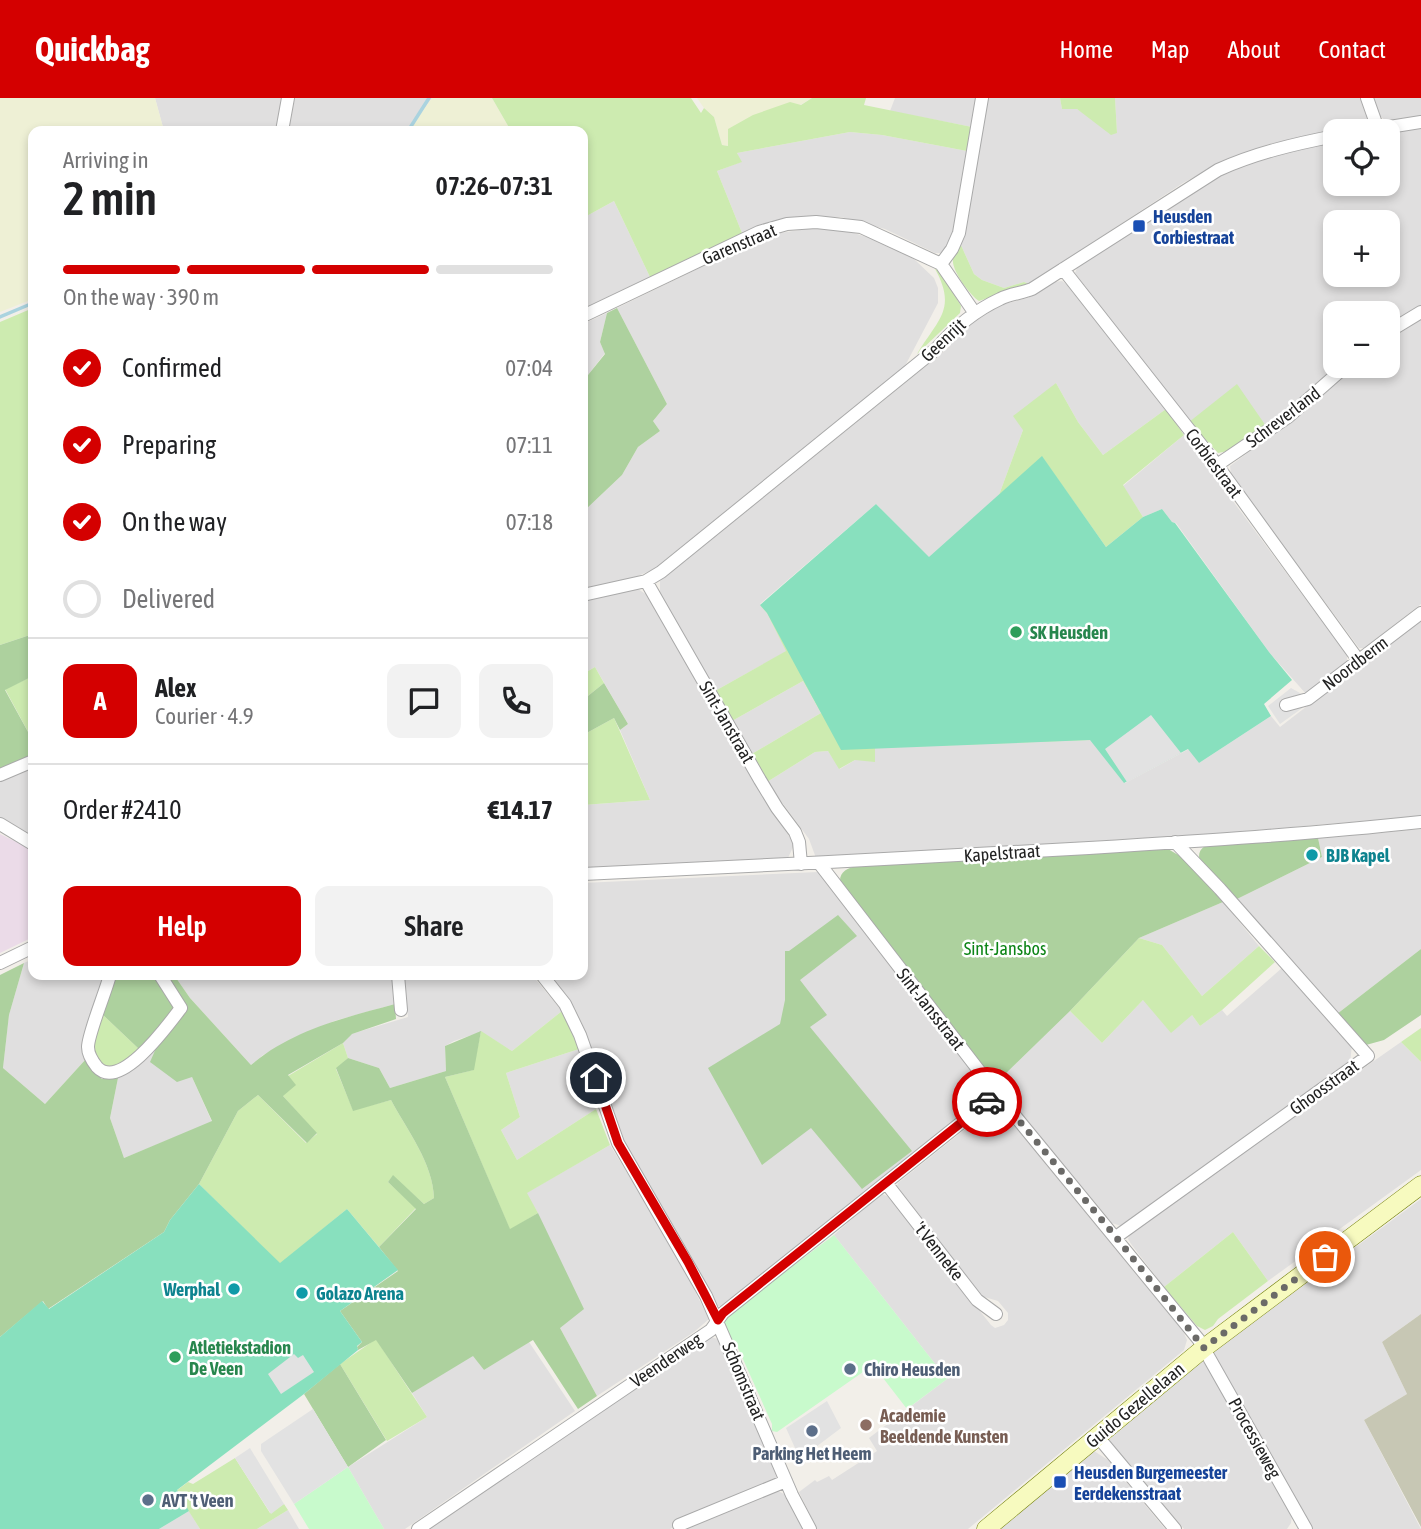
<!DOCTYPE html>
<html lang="en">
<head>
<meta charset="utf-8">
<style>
  body { margin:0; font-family:"Asap Condensed",sans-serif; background:#f2f2f2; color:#202124; height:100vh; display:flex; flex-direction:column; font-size:26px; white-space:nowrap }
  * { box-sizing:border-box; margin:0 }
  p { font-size:23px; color:#757577 }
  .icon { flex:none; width:38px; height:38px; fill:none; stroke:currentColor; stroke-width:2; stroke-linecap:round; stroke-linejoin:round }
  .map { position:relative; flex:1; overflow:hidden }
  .panel { position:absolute; left:28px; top:28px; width:560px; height:854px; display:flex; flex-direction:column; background:#fff; border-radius:14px; box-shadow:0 4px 10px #0003 }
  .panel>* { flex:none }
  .buttons { position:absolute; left:1323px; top:21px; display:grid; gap:14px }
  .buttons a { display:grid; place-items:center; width:77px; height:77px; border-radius:14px; background:#fff; box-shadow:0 4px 10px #0003; font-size:35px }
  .pin { position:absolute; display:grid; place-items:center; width:60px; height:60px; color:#fff; margin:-30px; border:4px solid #fff; border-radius:50%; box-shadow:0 2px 7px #0007 }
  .courier { position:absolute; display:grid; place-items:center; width:70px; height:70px; margin:-35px; border:5px solid #d40000; border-radius:50%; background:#fff; color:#222; box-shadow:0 2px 9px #0007 }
  .head em { font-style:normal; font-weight:600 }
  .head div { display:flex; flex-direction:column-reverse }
  .head { display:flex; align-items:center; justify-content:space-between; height:119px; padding:0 35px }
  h1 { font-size:46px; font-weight:600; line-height:52px }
  .bar { display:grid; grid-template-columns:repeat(4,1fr); gap:10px 7px; align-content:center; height:84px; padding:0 35px }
  .bar i { height:9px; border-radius:5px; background:#e0e0e0 }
  .bar .selected { background:#d40000 }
  .bar p { grid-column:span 4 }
  .line { display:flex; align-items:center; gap:18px; padding:0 35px; border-top:2px solid #e0e0e0 }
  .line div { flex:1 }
  .round { display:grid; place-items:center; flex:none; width:74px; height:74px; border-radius:14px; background:#f2f2f2 }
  ol { padding:0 35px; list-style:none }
  li { display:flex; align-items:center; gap:21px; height:77px }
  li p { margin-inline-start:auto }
  li .icon { padding:7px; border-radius:50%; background:#d40000; color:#fff; stroke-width:4 }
  li:last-child { color:#757577 }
  li i { width:38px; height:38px; border:4px solid #e0e0e0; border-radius:50% }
  .cta { display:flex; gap:14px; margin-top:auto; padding:14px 35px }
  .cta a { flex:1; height:80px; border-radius:14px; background:#d40000; color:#fff; font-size:28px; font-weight:600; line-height:80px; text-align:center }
  .cta a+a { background:#f2f2f2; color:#202124 }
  header { display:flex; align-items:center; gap:42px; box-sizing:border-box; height:98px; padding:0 35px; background:#d40000; color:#fff }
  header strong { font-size:33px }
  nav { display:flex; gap:38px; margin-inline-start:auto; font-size:24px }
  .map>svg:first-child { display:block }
</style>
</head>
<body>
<header>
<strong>Quickbag</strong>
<nav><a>Home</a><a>Map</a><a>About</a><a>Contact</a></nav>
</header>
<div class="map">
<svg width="1421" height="1431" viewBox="0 0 1421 1431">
  <rect width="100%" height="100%" fill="#f2efe9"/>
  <path fill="#e0dfdf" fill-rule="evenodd" d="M 155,0 L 282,0 L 276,33 L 164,33 Z
    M 295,0 L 432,0 L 408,33 L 288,33 Z
    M 895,0 L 977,0 L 972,29 L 890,13 Z
    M 986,0 L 1060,0 L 1062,11 L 1077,11 L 1117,35 L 1115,0 L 1362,0 L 1368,22 L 1362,28 L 1269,46 L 1222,64 L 1183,85 L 1029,186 L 1024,184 L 1004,190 L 982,182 L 974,176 L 960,145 Z
    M 1373,0 L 1421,0 L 1421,18 L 1386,23 L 1379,17 Z
    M 1421,29 L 1421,210 L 1388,229 L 1388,215 L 1335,215 L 1335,268 L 1339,268 L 1289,311 L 1266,328 L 1189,324 L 1075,175 L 1078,168 L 1213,81 L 1262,59 L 1335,44 L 1335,86 L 1388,86 L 1388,35 ZM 1335,124 L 1388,124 L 1388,177 L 1335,177 Z
    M 850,34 L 882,37 L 967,53 L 952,140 L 943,155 L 935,155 L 885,131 L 841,119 L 796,119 L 772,124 L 742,135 L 717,73 L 741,64 L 737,55 Z
    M 614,103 L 650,179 L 583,211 L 583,120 Z
    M 812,130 L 844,132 L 883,144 L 914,161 L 934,180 L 938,190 L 938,205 L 905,268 L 654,471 L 633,480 L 583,491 L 583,414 L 622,377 L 638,349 L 660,333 L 653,323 L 667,306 L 617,210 L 755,143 L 774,136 Z
    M 1062,183 L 1067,187 L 1166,311 L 1103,357 L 1078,324 L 1056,285 L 1023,332 L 999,397 L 929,460 L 876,406 L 760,506 L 767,515 L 787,553 L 715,593 L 660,496 L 660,483 L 947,251 L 958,234 L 1000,207 L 1028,200 L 1054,184 Z
    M 607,215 L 600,244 L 605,255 L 588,277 L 585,311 L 583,313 L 583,226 Z
    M 1421,221 L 1421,506 L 1364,550 L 1359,550 L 1231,377 L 1230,368 L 1296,319 L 1356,268 L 1388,268 L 1388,243 Z
    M 1184,337 L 1347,557 L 1347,566 L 1307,597 L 1269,554 L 1176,425 L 1172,424 L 1162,411 L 1143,419 L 1123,388 Z
    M 638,491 L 650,499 L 757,688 L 792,743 L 793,749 L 788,760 L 583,770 L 583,707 L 650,702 L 620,632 L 628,626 L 595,569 L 583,576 L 583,503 Z
    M 1421,520 L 1421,718 L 1211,736 L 816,760 L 809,741 L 767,684 L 815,654 L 828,653 L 840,671 L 875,650 L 1091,642 L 1125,685 L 1189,651 L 1199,665 L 1271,618 L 1280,629 Z
    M 803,583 L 821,615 L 750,657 L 732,623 Z
    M 33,664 L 33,739 L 0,721 L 0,680 Z
    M 1421,731 L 1421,851 L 1337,916 L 1235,802 L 1322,759 L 1318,740 Z
    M 818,774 L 989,994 L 722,1208 L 718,1208 L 623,1041 L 582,925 L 573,907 L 550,877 L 583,877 L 583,785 Z
    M 1223,804 L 1259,848 L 1202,898 L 1162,847 L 1139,840 Z
    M 33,861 L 33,877 L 112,877 L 86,961 L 45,1006 L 3,970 L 9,917 L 24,865 Z
    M 1283,869 L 1352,946 L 1350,966 L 1121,1128 L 1112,1125 L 996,985 L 1070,913 L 1102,945 L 1143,902 L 1192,917 L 1200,928 L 1222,912 L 1227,918 Z
    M 174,877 L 393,877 L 395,906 L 334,923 L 263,957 L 251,967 L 190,900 Z
    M 403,877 L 532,877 L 562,913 L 512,953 L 481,934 L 454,943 L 445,948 L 446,973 L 390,990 L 379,970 L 348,960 L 343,945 L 351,936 L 408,919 Z
    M 1401,944 L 1421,964 L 1421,1072 L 1268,1183 L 1233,1134 L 1164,1189 L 1131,1146 L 1128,1141 L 1131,1133 Z
    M 157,947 L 192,979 L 212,1024 L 124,1060 L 110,1020 L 118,980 Z
    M 579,951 L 596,1011 L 517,1062 L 501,1032 L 520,1019 L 506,975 Z
    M 994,1008 L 998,1008 L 1183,1233 L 1187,1242 L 1184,1252 L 968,1431 L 817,1431 L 799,1394 L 815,1382 L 817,1384 L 829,1378 L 832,1382 L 877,1353 L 869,1340 L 947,1281 L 834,1137 L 878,1098 L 882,1096 L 889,1099 L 991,1227 L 995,1230 L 1004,1227 L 1008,1222 L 1008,1215 L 998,1203 L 981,1198 L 896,1091 L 898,1085 Z
    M 610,1047 L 672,1148 L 709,1221 L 694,1234 L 597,1298 L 560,1230 L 538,1115 L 526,1095 Z
    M 1421,1101 L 1421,1216 L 1382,1244 L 1407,1296 L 1364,1322 L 1421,1431 L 1313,1431 L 1213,1254 Z
    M 711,1239 L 721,1242 L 779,1377 L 776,1382 L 670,1431 L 429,1431 Z
    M 529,1244 L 575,1313 L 405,1431 L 384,1431 L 348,1369 L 427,1319 L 412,1295 L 473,1257 L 484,1272 Z
    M 1203,1264 L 1208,1267 L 1292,1417 L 1291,1425 L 1287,1431 L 1184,1431 L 1109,1342 L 1198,1265 Z
    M 1094,1353 L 1108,1362 L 1165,1431 L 1001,1431 Z
    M 776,1392 L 788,1398 L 804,1431 L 677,1431 Z
    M 288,1412 L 299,1431 L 257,1431 Z
    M 189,1413 L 200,1431 L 159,1431 Z"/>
  <path fill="#ebdbe8" d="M 0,736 L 33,752 L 33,839 L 0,855 Z"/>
  <path fill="#c7c7b4" d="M 1421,1216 L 1421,1429 L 1364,1322 L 1407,1296 L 1382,1244 Z"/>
  <path fill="#eef0d5" d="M 0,0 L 155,0 L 164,33 L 33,33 L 33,201 L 0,214 Z
    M 432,0 L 492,0 L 511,33 L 408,33 Z
    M 697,0 L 812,0 L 729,48 L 722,47 L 714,19 L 704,10 Z"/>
  <path fill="#cdebb0" d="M 492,0 L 691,0 L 701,15 L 704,10 L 714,19 L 722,47 L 728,48 L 728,31 L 753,17 L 790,4 L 801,7 L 812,0 L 866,0 L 864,7 L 972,29 L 967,53 L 882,37 L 850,34 L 737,55 L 742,64 L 717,73 L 742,135 L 650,179 L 614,103 L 583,120 L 583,33 L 511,33 Z
    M 1060,0 L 1115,0 L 1117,35 L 1111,37 L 1077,11 L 1062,11 Z
    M 960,145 L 974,176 L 982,182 L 1004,190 L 1024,184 L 1029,186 L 979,203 C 970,197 951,172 953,161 C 954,156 958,150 960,145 Z
    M 934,169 L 944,179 L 961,208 L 960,215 L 917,256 C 938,221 958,211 934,169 Z
    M 33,210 L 33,536 L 0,547 L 0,224 Z
    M 1056,285 L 1078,324 L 1103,357 L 1166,311 L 1184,337 L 1123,387 L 1143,419 L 1106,449 L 1042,359 L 999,397 L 1023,332 L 1013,318 Z
    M 1237,286 L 1266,328 L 1228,353 L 1218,355 L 1189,324 Z
    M 760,507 L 1091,642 L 875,650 L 875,664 L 855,662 L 839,671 L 828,653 L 815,654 L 767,684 L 750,657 L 821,615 L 803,583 L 732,623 L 715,593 L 786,553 L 767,515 Z
    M 595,569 L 604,585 L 583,602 L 583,576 Z
    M 33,578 L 33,643 L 5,591 Z
    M 614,620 L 650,702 L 583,707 L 583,637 Z
    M 1139,840 L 1162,847 L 1202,898 L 1259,848 L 1275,864 L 1222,912 L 1200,928 L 1192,917 L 1171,935 L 1143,902 L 1102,945 L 1070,913 Z
    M 562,913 L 579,951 L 506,975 L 520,1019 L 501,1032 L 517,1062 L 596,1011 L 610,1047 L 527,1095 L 538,1115 L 510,1132 L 445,979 L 473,972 L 481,933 L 512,953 Z
    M 102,916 L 140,952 L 114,973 L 96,961 L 91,945 Z
    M 1421,930 L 1421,964 L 1401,944 Z
    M 343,945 L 348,960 L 336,971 L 353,1012 L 391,1002 C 407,1032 433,1065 434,1100 L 424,1106 L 393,1078 L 388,1084 L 416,1110 L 379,1149 L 347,1111 L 280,1166 L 199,1086 L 238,1013 L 258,997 L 306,1045 L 317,1036 L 283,998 L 288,978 Z
    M 1233,1134 L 1268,1183 L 1218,1221 L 1213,1228 L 1205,1232 L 1197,1228 L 1164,1189 Z
    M 376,1241 L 427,1319 L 387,1343 L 340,1266 Z
    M 235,1360 L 270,1415 L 284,1406 L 288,1412 L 257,1431 L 200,1431 L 176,1393 L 188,1384 L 193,1386 Z"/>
  <path fill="#add19e" d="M 617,210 L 667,306 L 653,323 L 660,333 L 638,349 L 622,377 L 583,414 L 583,313 L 585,311 L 588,277 L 605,256 L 600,244 L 607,215 Z
    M 33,536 L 33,578 L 5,592 L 33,643 L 33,664 L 0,680 L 0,547 Z
    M 604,585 L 628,626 L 620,632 L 614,620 L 583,637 L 583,602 Z
    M 1318,740 L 1322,759 L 1235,802 L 1200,764 C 1198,757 1199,752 1205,748 Z
    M 1168,751 L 1185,761 L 1223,804 L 1139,840 L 1070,913 L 996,985 L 840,783 C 840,773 848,770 857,768 Z
    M 838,817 L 857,838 L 800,882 L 827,917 L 810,929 L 912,1053 L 862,1091 L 811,1030 L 762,1067 L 708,970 L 780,926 L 785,902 L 785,853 L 789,853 Z
    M 1421,851 L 1421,917 L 1384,942 L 1366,947 L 1337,916 Z
    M 24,865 L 9,917 L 3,970 L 45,1006 L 86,961 L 92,972 L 102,981 L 118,980 L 110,1020 L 124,1060 L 212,1023 L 192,979 L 177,984 L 150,964 L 157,948 L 140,952 L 102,916 L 112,877 L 174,877 L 190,900 L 251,967 C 292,932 344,920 395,906 L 396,921 L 352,936 L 343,945 L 288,977 L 296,987 L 283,998 L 317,1035 L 307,1045 L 258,997 L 238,1013 L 199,1086 L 170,1122 L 164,1134 L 48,1211 L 43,1203 L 0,1239 L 0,877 Z
    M 481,933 L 474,972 L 445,979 L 510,1131 L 538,1115 L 584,1211 L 560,1230 L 597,1298 L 578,1311 L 533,1242 L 484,1272 L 473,1258 L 412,1295 L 376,1242 L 358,1252 L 357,1249 L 362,1244 L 340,1213 L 398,1173 L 379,1149 L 416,1111 L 388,1084 L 393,1077 L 424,1106 L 434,1100 C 433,1065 407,1032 391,1002 L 353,1013 L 336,970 L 348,960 L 379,970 L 390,990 L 446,973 L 445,948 Z
    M 340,1266 L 386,1342 L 348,1369 L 304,1296 Z"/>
  <path fill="#c8facc" d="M 834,1137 L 947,1281 L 907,1311 L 873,1267 L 777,1334 L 772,1333 L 772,1326 L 738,1250 L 734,1248 L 724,1223 L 726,1218 Z
    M 348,1369 L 384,1431 L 309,1431 L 294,1406 Z"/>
  <path fill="#88e0be" d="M 1042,358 L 1106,449 L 1143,419 L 1162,411 L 1172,424 L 1175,425 L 1269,554 L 1292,582 L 1264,606 L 1271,618 L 1199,665 L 1188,651 L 1124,685 L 1090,642 L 841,652 L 767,515 L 760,507 L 876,406 L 929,459 Z
    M 199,1086 L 280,1165 L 347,1111 L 398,1172 L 340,1213 L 362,1244 L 357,1248 L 358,1252 L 304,1296 L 177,1392 L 189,1413 L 159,1431 L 0,1431 L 0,1239 L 42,1203 L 49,1211 L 164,1134 L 170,1122 Z"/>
  <path fill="#e2e2e2" d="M 1291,590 L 1300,595 L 1308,606 L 1280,626 L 1268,608 Z
    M 1151,617 L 1181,655 L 1127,684 L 1105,651 Z
    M 294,1256 L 298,1260 L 303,1257 L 314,1274 L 281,1296 L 268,1276 Z
    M 827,1303 L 841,1330 L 800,1361 L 786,1330 Z
    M 313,1311 L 348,1369 L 294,1406 L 261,1353 L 261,1346 Z
    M 250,1350 L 284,1406 L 271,1416 L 235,1360 Z"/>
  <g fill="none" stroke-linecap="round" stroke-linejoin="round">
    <path stroke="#aad3df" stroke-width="3.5" d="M 408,33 L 429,0
      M 0,219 L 33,205"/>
    <defs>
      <path id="street" d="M 1367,0 L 1378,31
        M 282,33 L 288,0
        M 1364,33 L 1421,24
        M 941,166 L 952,151 L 959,135 L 982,0
        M 1063,171 L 1217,367 L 1359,563
        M 583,218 L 759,134 L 787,126 L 816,124 L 861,129 L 941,166 L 974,214
        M 1388,234 L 1421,214
        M 1217,367 L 1288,319 L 1346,268
        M 646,483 L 760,682 L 777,710 L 795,734 L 799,744 L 801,766
        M 583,497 L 646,483 L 661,474 L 936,251 C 955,229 974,213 1000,201 C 1010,196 1022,195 1032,191 L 1218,72 C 1256,55 1294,46 1335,38
        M 1286,607 L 1308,601 L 1421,515
        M 0,677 L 33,663
        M 0,726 L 33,746
        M 819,765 L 997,996 L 1199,1242 L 1306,1431
        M 583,776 C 752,768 920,760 1089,750 C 1200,743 1311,736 1421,724
        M 0,865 L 33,849
        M 110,877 C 106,893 88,936 88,949 C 88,956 93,964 97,969 C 120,994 168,927 181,910 L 160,877
        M 398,877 L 401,912
        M 542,877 L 565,906 L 580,937 L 618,1045 L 706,1198 L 792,1397 L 810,1431
        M 886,1085 L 977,1202 L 996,1216
        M 1116,1139 L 1368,958 L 1220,791 L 1175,744
        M 1098,1339 L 1175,1431
        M 679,1427 L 786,1383
        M 418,1431 L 711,1232 L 723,1215 L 997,996"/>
      <path id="secondary" d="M 986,1431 L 1204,1250 L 1421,1087"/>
    </defs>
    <use href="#street" stroke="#a9a9a9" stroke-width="14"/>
    <use href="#secondary" stroke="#707d05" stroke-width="19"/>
    <use href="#street" stroke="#fff" stroke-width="12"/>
    <use href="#secondary" stroke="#f7fabf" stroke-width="18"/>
  </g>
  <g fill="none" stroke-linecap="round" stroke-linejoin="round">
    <path stroke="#6b6a68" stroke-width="7" stroke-dasharray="0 12.6" d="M 987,1004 L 997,996 L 1116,1139 L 1204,1250 L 1325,1159"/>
    <path stroke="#d40000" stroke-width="9" d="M 596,980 L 618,1045 L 688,1164 L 718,1222 L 723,1215 L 987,1004"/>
  </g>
  <g fill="#1a4fb4" stroke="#fff" stroke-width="2.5">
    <rect x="1132" y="121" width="14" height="14" rx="3.5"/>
    <rect x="1053" y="1377" width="14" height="14" rx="3.5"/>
  </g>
  <g fill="#2e9e5b" stroke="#fff" stroke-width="2.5">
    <circle cx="1016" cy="534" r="7"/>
    <circle cx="175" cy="1259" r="7"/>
  </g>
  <g fill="#0f9aa8" stroke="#fff" stroke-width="2.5">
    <circle cx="1312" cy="757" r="7"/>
    <circle cx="234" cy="1191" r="7"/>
    <circle cx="302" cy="1195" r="7"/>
  </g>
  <g fill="#5c6f8a" stroke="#fff" stroke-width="2.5">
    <circle cx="850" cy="1271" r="7"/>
    <circle cx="812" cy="1333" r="7"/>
    <circle cx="148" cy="1402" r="7"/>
  </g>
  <circle fill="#8d6e63" stroke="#fff" stroke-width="2.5" cx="866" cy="1327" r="7"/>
  <g text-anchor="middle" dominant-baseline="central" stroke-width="5" stroke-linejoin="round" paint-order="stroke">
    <g font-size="18" font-weight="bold" fill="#164399" stroke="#fff" text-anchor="start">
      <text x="1153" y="118">Heusden<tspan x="1153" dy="21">Corbiestraat</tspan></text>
      <text x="1074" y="1374">Heusden Burgemeester<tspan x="1074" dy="21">Eerdekensstraat</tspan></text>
    </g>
    <g font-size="18" fill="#222" stroke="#fff">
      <text transform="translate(739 146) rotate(-23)">Garenstraat</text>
      <text transform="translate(943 242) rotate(-43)">Geenrijt</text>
      <text transform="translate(1283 319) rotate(-37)">Schreverland</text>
      <text transform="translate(1214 365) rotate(53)">Corbiestraat</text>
      <text transform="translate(1355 565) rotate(-37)">Noordberm</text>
      <text transform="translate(727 624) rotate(60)">Sint-Janstraat</text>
      <text transform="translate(1002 755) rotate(-4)">Kapelstraat</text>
      <text transform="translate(931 911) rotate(52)">Sint-Jansstraat</text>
      <text transform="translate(1324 989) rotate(-36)">Ghoosstraat</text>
      <text transform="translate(939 1153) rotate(52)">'t Venneke</text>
      <text transform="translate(666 1262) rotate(-34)">Veenderweg</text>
      <text transform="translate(744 1283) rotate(67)">Schomstraat</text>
      <text transform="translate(1135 1307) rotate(-40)">Guido Gezellelaan</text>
      <text transform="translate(1255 1340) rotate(61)">Processieweg</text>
    </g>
    <g font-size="18" font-weight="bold" fill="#27864d" stroke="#fff" text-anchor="start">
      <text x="1030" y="534">SK Heusden</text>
      <text x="189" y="1249">Atletiekstadion<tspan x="189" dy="21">De Veen</tspan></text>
    </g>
    <g font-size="18" font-weight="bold" fill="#0d838f" stroke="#fff" text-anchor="start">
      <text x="1326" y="757">BJB Kapel</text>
      <text x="220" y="1191" text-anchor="end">Werphal</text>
      <text x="316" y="1195">Golazo Arena</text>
    </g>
    <g font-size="18" fill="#0c8416" stroke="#fff">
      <text x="1005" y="850">Sint-Jansbos</text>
    </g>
    <g font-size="18" font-weight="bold" fill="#4e5e75" stroke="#fff" text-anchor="start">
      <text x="864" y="1271">Chiro Heusden</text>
      <text x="812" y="1355" text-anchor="middle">Parking Het Heem</text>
      <text x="162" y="1402">AVT 't Veen</text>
    </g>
    <g font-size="18" font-weight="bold" fill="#785e54" stroke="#fff" text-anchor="start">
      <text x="880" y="1317">Academie<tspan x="880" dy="21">Beeldende Kunsten</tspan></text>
    </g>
  </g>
</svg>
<div class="buttons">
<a><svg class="icon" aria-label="locate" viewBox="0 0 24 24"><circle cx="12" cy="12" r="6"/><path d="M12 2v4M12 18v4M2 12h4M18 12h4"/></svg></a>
<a>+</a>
<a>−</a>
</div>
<div class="pin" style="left:1325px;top:1159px;background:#ea580c"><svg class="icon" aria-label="bag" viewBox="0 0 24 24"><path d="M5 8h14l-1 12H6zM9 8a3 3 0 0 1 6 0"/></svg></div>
<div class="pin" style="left:596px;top:980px;background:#1f2937"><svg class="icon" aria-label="home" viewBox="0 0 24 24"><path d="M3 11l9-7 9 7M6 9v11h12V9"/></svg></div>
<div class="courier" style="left:987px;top:1004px"><svg class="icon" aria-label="car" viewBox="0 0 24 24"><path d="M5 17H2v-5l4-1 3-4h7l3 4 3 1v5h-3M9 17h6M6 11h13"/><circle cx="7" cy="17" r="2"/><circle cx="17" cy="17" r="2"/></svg></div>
<section class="panel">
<div class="head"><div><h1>2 min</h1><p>Arriving in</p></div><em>07:26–07:31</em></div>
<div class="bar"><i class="selected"></i><i class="selected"></i><i class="selected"></i><i></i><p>On the way · 390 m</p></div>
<ol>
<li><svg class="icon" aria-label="check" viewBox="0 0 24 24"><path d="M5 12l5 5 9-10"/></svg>Confirmed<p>07:04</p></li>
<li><svg class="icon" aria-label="check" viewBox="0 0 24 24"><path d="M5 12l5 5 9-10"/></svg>Preparing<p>07:11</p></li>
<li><svg class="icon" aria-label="check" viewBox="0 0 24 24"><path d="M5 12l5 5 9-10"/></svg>On the way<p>07:18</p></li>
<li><i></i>Delivered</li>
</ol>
<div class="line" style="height:126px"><b class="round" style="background:#d40000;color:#fff">A</b><div><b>Alex</b><p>Courier · 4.9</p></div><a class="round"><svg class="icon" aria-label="chat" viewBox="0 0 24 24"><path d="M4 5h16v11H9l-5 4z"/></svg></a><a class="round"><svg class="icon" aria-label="phone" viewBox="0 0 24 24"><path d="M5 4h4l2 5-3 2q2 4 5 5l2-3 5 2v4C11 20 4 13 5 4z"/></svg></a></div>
<div class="line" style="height:91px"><div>Order #2410</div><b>€14.17</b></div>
<div class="cta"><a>Help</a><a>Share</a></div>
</section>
</div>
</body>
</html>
